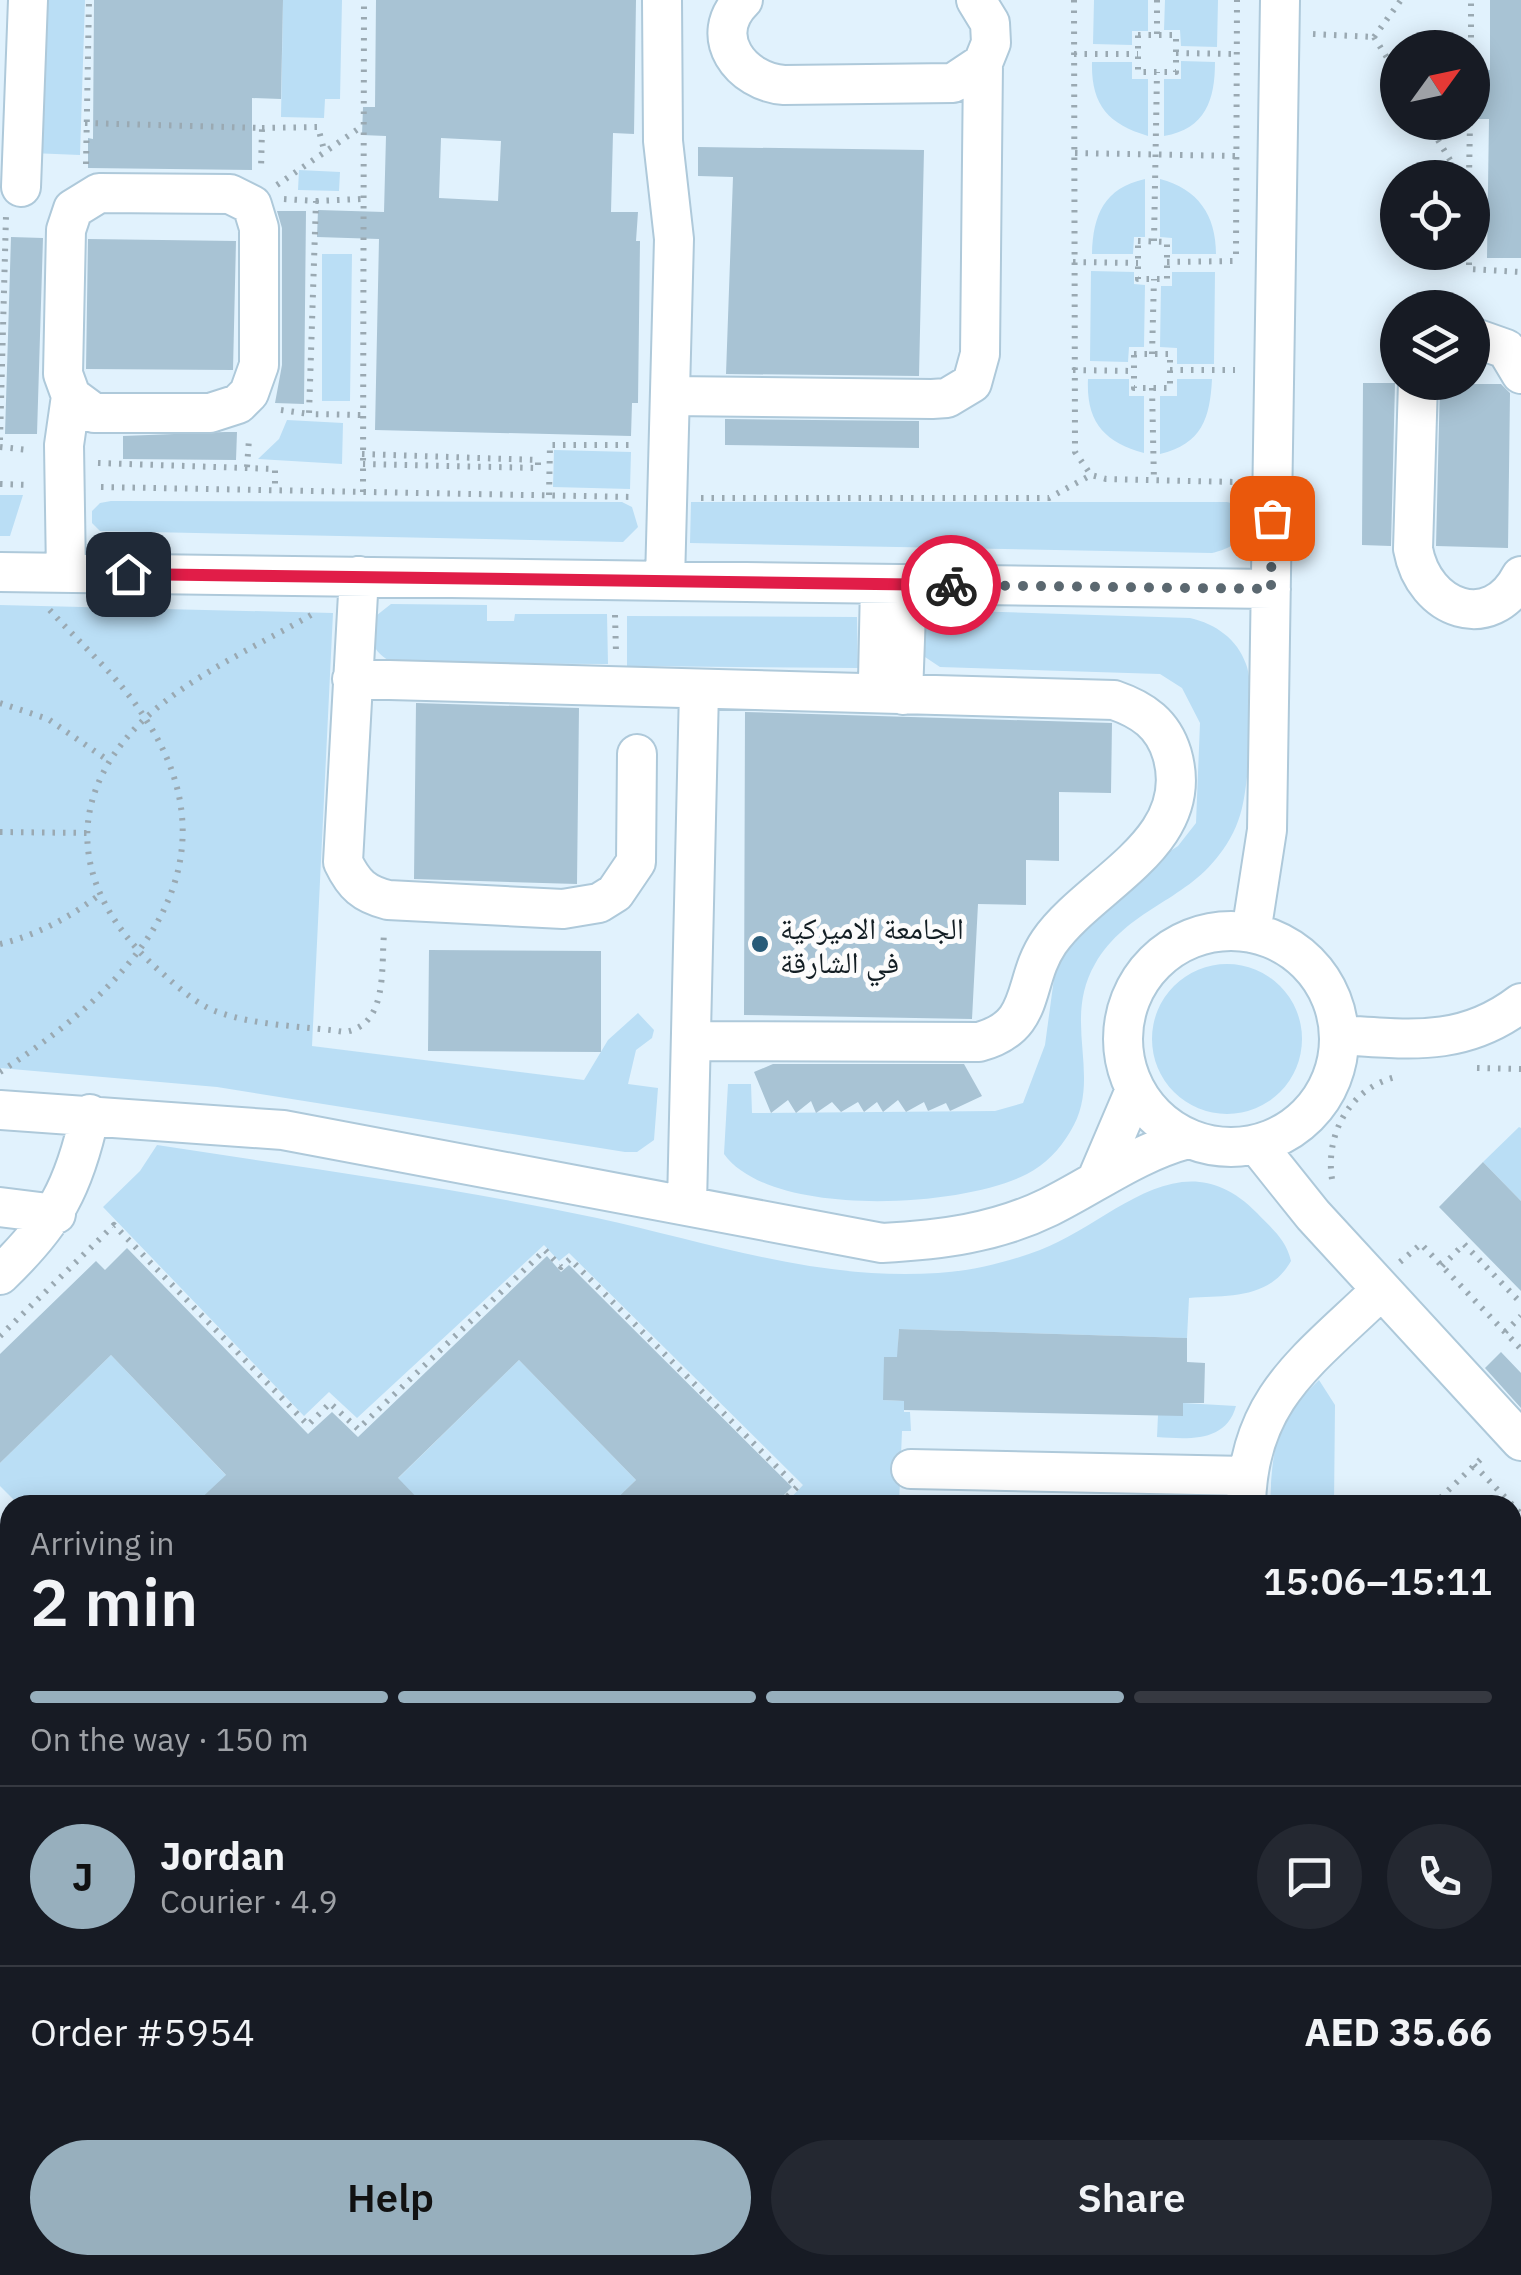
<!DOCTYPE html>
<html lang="en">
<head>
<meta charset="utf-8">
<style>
  body { margin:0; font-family:"IBM Plex Sans","Noto Naskh Arabic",sans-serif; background:#242831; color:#f1f3f6; height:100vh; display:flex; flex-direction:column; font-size:38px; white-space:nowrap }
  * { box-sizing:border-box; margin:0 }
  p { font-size:32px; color:#9ea1a6 }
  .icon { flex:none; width:55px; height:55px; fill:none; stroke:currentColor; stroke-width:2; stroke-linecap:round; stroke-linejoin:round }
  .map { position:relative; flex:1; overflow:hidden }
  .sheet { position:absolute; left:0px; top:1495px; width:1522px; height:780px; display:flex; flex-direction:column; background:#171b24; border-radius:30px 30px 0 0; box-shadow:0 5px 25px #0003 }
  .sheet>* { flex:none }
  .needle { width:65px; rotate:57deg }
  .tools { position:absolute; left:1380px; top:30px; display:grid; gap:20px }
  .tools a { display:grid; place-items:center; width:110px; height:110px; border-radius:50%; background:#171b24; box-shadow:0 5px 25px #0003; font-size:50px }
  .pin { position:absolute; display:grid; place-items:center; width:85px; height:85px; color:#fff; margin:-42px; border-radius:20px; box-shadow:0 5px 15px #0006 }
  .courier { position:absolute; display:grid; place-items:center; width:100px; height:100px; margin:-50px; border:8px solid #e11d48; border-radius:50%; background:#fff; color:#222; box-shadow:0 2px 12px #0007 }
  .headline em { font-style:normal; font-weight:600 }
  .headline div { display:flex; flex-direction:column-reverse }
  .headline { display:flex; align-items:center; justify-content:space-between; height:170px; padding:0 30px }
  h1 { font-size:65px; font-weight:600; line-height:75px }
  .bar { display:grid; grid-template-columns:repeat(4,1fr); gap:15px 10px; align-content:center; height:120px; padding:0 30px }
  .bar i { height:12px; border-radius:8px; background:#363941 }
  .bar .current { background:#97afbd }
  .bar p { grid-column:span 4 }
  .line { display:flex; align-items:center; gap:25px; padding:0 30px; border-top:2px solid #363941 }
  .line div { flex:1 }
  .round { display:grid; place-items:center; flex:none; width:105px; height:105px; border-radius:52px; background:#242831 }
  .button { display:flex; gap:20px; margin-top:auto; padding:20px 30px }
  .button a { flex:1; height:115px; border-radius:60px; background:#97afbd; color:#111; font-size:40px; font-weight:600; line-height:115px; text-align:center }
  .button a+a { background:#242831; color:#f1f3f6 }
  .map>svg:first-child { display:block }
</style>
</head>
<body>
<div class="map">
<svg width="1521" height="2275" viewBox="0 0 1521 2275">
  <rect width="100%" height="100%" fill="#e1f2fd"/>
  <path fill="#badef5" d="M 36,0 L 85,0 L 80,155 L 31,153 Z
    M 283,0 L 342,0 L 340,99 L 325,99 L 324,118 L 281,117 Z
    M 1094,0 L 1148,0 L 1148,31 L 1132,31 L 1132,45 L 1093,44 Z
    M 1165,0 L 1218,0 L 1217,47 L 1181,46 L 1180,30 L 1164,30 Z
    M 1181,61 L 1215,62 C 1215,99 1206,129 1164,136 L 1164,79 L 1181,79 Z
    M 1092,62 L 1132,62 L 1132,79 L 1148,79 L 1148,136 C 1107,124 1091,104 1092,62 Z
    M 299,170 L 340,172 L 339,191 L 298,190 Z
    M 1145,179 L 1145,237 L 1134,237 L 1133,254 L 1092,254 C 1093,215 1104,188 1145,179 Z
    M 1160,179 C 1198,189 1216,215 1216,254 L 1172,254 L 1172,238 L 1160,237 Z
    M 322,254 L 352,254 L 350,401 L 322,401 Z
    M 1091,271 L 1134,272 L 1134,284 L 1145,285 L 1144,347 L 1129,347 L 1128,362 L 1090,361 Z
    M 1172,272 L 1215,272 L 1214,364 L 1177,364 L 1177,348 L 1160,347 L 1161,286 L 1172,286 Z
    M 1088,379 L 1129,379 L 1129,396 L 1144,396 L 1144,453 C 1104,442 1086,422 1088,379 Z
    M 1177,379 L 1212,379 C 1210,418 1202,444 1160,454 L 1160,396 L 1177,396 Z
    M 287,420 L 343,423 L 342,464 L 258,459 L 279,439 Z
    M 554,450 L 631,452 L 630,489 L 553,487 Z
    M 0,495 L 23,495 L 10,536 L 0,536 Z
    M 111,501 L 622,502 L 632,507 L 638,527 L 623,542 L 100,531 L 92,523 L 92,511 L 100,503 Z
    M 691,502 L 1227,502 L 1239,505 C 1259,532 1236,548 1212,553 L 690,543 Z
    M 391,604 L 487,605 L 487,621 L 514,621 L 515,614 L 607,614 L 608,664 L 394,663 C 373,653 370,642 372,619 Z
    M 0,605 L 333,613 L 312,1046 L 584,1080 L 608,1040 L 638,1013 L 654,1030 L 652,1038 L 636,1050 L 628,1084 L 658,1088 L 654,1140 L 637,1152 L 625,1152 L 217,1087 L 0,1068 Z
    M 937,610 L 1190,618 C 1216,624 1237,639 1246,664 C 1256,689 1249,780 1242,808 C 1238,825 1230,841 1219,855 C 1184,902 1127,909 1095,964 C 1061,1023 1104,1078 1070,1132 C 1060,1149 1045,1165 1027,1174 C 962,1208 771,1219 724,1154 L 728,1084 L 751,1084 L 752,1113 L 995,1111 L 1023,1103 L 1045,1045 L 1055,971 L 1063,952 L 1074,935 L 1147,866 L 1178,846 L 1196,823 L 1200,723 L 1182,688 L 1160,674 L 940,667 L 922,655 L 919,623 Z
    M 627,616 L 857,617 L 858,668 L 627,666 Z
    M1152 1039a75 75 0 1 1 150 0a75 75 0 1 1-150 0Z
    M 1519,1127 L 1521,1128 L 1521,1201 L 1483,1162 Z
    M 157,1145 C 304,1168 452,1187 597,1218 C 712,1243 818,1281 938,1273 C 972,1271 1008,1262 1040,1250 C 1112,1223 1181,1135 1257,1213 C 1271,1228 1286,1239 1291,1261 C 1269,1300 1228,1295 1189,1298 L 1187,1338 L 899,1329 L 898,1345 L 910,1346 L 883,1400 L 904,1401 L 904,1412 L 910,1412 L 911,1431 L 902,1431 L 899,1505 L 784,1505 L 803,1485 L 569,1253 L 559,1261 L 544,1245 L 357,1418 L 329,1392 L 304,1416 L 103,1207 L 140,1171 Z
    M 111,1355 L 243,1493 L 194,1505 L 19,1505 L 0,1486 L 0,1463 Z
    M 519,1360 L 636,1480 L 610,1505 L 424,1505 L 412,1493 L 390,1505 L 380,1496 Z
    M 1319,1380 L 1335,1405 L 1334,1505 L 1270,1505 C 1273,1447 1274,1422 1319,1380 Z
    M 1183,1403 L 1236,1406 C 1226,1443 1188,1439 1157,1437 L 1158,1415 Z
    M 0,1621 L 10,1631 L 10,1718 L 0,1718 Z
    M 1513,1670 L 1521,1679 L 1521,1757 L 1513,1748 Z
    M 0,1786 L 10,1787 L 10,1858 L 0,1868 Z
    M 0,2186 L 10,2197 L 10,2262 L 0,2262 Z
    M 118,2265 L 496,2265 L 500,2270 Z
    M 568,2265 L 843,2265 L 843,2275 L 824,2275 L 565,2268 Z
    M 1173,2265 L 1325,2265 L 1332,2275 L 1173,2275 Z"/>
  <path fill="#a8c3d4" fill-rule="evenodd" d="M 94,0 L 283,0 L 281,99 L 252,98 L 252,170 L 88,168 L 88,138 L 93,139 Z
    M 376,0 L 636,0 L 634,134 L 613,133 L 611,212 L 638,212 L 636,241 L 640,241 L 638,403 L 632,403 L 631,436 L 375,430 L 379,239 L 317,237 L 318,210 L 384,212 L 386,136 L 362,135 L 363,107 L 375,107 ZM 441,138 L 501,141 L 498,201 L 439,198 Z
    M 1490,0 L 1521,0 L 1521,258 L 1487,258 L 1489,119 L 1475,119 L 1475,69 L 1490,70 Z
    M 698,147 L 924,150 L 919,376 L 726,374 L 733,177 L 698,176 Z
    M 277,211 L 306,211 L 304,404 L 275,403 L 282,365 L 282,228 Z
    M 11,237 L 43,238 L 37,434 L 5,434 Z
    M 88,239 L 236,241 L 233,370 L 86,369 Z
    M 1363,383 L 1395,383 L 1391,546 L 1362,545 Z
    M 1440,384 L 1501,384 L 1510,393 L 1508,548 L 1436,546 Z
    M 725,419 L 919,421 L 919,448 L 725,445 Z
    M 225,432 L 237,432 L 236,460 L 123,459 L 123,436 Z
    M 416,703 L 579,708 L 577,884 L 414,879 Z
    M 745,712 L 1112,723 L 1111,793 L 1059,792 L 1059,861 L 1026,860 L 1026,905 L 978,904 L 972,1019 L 744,1015 Z
    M 429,950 L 601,951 L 601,1052 L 428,1051 Z
    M 773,1064 L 964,1064 L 982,1096 L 950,1111 L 946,1103 L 928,1111 L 924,1102 L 906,1112 L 898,1100 L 883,1112 L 877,1102 L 864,1112 L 858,1102 L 841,1112 L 832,1102 L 816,1113 L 811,1101 L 796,1113 L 788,1100 L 771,1113 L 754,1072 Z
    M 1483,1162 L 1521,1201 L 1521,1291 L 1439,1207 Z
    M 127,1248 L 308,1434 L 332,1412 L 358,1437 L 547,1256 L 561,1272 L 569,1265 L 792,1487 L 774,1505 L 610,1505 L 636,1480 L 519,1360 L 398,1478 L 424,1505 L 194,1505 L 226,1475 L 111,1355 L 0,1463 L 0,1354 L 96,1261 L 105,1270 Z
    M 899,1329 L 1187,1338 L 1187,1362 L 1205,1363 L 1204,1403 L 1183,1403 L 1183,1416 L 904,1410 L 904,1401 L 883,1400 L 884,1357 L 897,1357 Z
    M 1501,1352 L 1521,1373 L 1521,1408 L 1485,1368 Z"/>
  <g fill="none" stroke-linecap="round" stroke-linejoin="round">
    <defs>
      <path id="minor" d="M 662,0 L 663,141 L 674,239 L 665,581
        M 743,0 C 706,36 741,82 784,85 L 953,83 L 983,63 L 991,43 L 990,23 L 976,0
        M 21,187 L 28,0
        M 99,193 L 230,194 L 252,205 L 259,228 L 259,365 L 249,393 L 238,404 L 210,413 L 94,413 L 71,396 L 63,374 L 66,230 L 73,209 Z
        M 1472,337 L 1506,349 L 1521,374
        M 1418,382 L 1413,549 C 1424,610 1491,634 1521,576
        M 670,396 L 932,399 L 947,398 L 972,383 L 980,354 L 983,63
        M 0,572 L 1271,589
        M 66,573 L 64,445 L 71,396
        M 359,576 L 343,862 C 354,885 364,894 388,900 L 563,909 L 599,903 L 615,893 L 636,862 L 637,754
        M 352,679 L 1114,700 C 1143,710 1163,724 1172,754 C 1198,843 1090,883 1049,942 C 1021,983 1038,1026 979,1042 L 691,1041
        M 878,681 L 880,584
        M 903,695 L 907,584
        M1123 1039a108 108 0 1 1 216 0a108 108 0 1 1-216 0Z
        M 1251,933 L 1267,830 L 1280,0
        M 1339,1035 C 1408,1039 1462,1048 1521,1003
        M 0,1110 L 283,1130 L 882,1243 C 940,1240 996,1233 1049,1207 C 1097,1183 1136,1153 1188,1139
        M 1257,1145 L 1313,1215 L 1521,1441
        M 1097,1179 L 1135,1090
        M 687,1204 L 699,690
        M 0,1207 L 56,1214
        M 0,1275 C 55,1222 74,1188 90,1114
        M 911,1469 L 1246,1476
        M 1246,1505 C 1248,1398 1309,1360 1380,1291
        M 0,1764 L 10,1764
        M 1516,1969 L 1521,1975"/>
    </defs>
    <use href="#minor" stroke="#aec9da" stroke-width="42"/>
    <path stroke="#9aa9b2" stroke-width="6" stroke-dasharray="2.5 8" stroke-linecap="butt" d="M 1074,0 L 1075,452 L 1091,475 L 1106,479 L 1236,482
      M 1157,0 L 1157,35
      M 1313,34 L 1374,37
      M 1138,35 L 1176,35 L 1176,72 L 1138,72 Z
      M 1374,37 L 1401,0
      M 1374,37 L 1398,75
      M 1471,48 L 1471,0
      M 1176,53 L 1236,54
      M 1074,54 L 1138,54
      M 1427,122 L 1461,178
      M 85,123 L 262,128 L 261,170
      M 262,128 L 318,127 L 324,150
      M 1075,153 L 1236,156
      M 86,164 L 89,0
      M 1469,178 L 1470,122
      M 277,185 L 361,127
      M 284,199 L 316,201 L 309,414 L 363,415
      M 316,201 L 361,199
      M 1138,241 L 1167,242 L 1167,279 L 1138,279 Z
      M 1154,241 L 1157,72
      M 1469,252 L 1469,269 L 1521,272
      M 1236,254 L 1237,0
      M 1073,262 L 1138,263
      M 1167,262 L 1236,261
      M 1134,354 L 1170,354 L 1170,388 L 1134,388 Z
      M 1152,354 L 1154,279
      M 1073,370 L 1134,371
      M 1170,370 L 1235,370
      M 1152,388 L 1154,482
      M 281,410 L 309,414
      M 0,440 L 6,216
      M 0,447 L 29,450
      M 362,454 L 538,460 L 538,468 L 363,464
      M 98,463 L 275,469 L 275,490
      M 247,467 L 249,439
      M 0,484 L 29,485
      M 101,487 L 634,497
      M 363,492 L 364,0
      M 549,495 L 550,445 L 632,445
      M 701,498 L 1049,498 L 1091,475
      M 311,615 C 249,651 170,684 124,741 C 57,824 89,910 162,973 C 179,988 197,1005 218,1012 C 256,1026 305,1026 345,1032 C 388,1025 381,969 384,934
      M 615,615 L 616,653
      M 0,703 L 48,719 L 109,761
      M 0,832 L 87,833
      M 0,944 C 37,935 69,918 99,895
      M 1477,1068 L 1521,1069
      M 0,1072 C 128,989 247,869 143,715 C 117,675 79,643 47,607
      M 1332,1179 C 1325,1134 1350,1088 1396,1077
      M 1400,1262 L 1421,1244 L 1521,1349
      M 1442,1266 L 1464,1244 L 1521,1303
      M 1505,1332 L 1521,1316
      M 0,1336 L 114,1225 L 308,1425 L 330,1403 L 358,1429 L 545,1250 L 561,1267 L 570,1259 L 797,1487 L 779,1505
      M 1474,1465 L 1521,1514
      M 1433,1505 L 1485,1455
      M 0,1613 L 10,1623
      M 0,1882 L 10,1872
      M 0,2170 L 10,2180
      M 532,2265 L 537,2265"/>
    <use href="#minor" stroke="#fff" stroke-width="38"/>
  </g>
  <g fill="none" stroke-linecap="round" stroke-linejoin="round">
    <path stroke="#5b6870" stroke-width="10" stroke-dasharray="0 18" d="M 951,585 L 1271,589 L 1272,518"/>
    <path stroke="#e11d48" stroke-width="12" d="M 128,574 L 951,585"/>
  </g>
  <circle fill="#285b78" stroke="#fcfcfc" stroke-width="4" cx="760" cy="944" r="10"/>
  <g text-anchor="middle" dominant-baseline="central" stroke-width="10" stroke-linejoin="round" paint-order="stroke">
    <g font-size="30" fill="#131e24" stroke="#fcfcfc" text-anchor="start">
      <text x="780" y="927">الجامعة الاميركية<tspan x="780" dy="34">في الشارقة</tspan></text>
    </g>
  </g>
</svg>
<div class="tools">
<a><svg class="needle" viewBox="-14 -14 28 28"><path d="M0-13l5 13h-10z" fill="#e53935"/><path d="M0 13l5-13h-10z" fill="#9ea1a6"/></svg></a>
<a><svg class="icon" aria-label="locate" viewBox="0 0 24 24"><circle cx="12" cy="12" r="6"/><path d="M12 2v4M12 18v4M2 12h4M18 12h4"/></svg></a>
<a><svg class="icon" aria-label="layers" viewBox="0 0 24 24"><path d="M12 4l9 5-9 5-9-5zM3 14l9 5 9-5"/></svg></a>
</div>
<div class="pin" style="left:1272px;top:518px;background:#ea580c"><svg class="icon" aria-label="bag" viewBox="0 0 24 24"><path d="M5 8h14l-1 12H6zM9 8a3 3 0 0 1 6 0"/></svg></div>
<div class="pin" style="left:128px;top:574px;background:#1f2937"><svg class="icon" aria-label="home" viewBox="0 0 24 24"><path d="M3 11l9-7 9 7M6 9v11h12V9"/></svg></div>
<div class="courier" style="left:951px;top:585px"><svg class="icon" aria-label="bike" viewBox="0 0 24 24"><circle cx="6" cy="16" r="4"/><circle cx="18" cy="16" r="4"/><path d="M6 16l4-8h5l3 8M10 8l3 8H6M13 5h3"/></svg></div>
<section class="sheet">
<div class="headline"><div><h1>2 min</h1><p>Arriving in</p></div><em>15:06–15:11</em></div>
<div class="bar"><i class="current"></i><i class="current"></i><i class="current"></i><i></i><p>On the way · 150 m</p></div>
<div class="line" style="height:180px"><b class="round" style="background:#97afbd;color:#111">J</b><div><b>Jordan</b><p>Courier · 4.9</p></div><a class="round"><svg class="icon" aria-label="chat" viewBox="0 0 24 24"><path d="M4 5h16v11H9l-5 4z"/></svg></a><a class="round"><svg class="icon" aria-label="phone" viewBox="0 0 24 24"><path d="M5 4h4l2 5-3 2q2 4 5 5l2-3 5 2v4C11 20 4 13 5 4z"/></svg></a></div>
<div class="line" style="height:130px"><div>Order #5954</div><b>AED 35.66</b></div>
<div class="button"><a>Help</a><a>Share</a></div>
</section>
</div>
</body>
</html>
